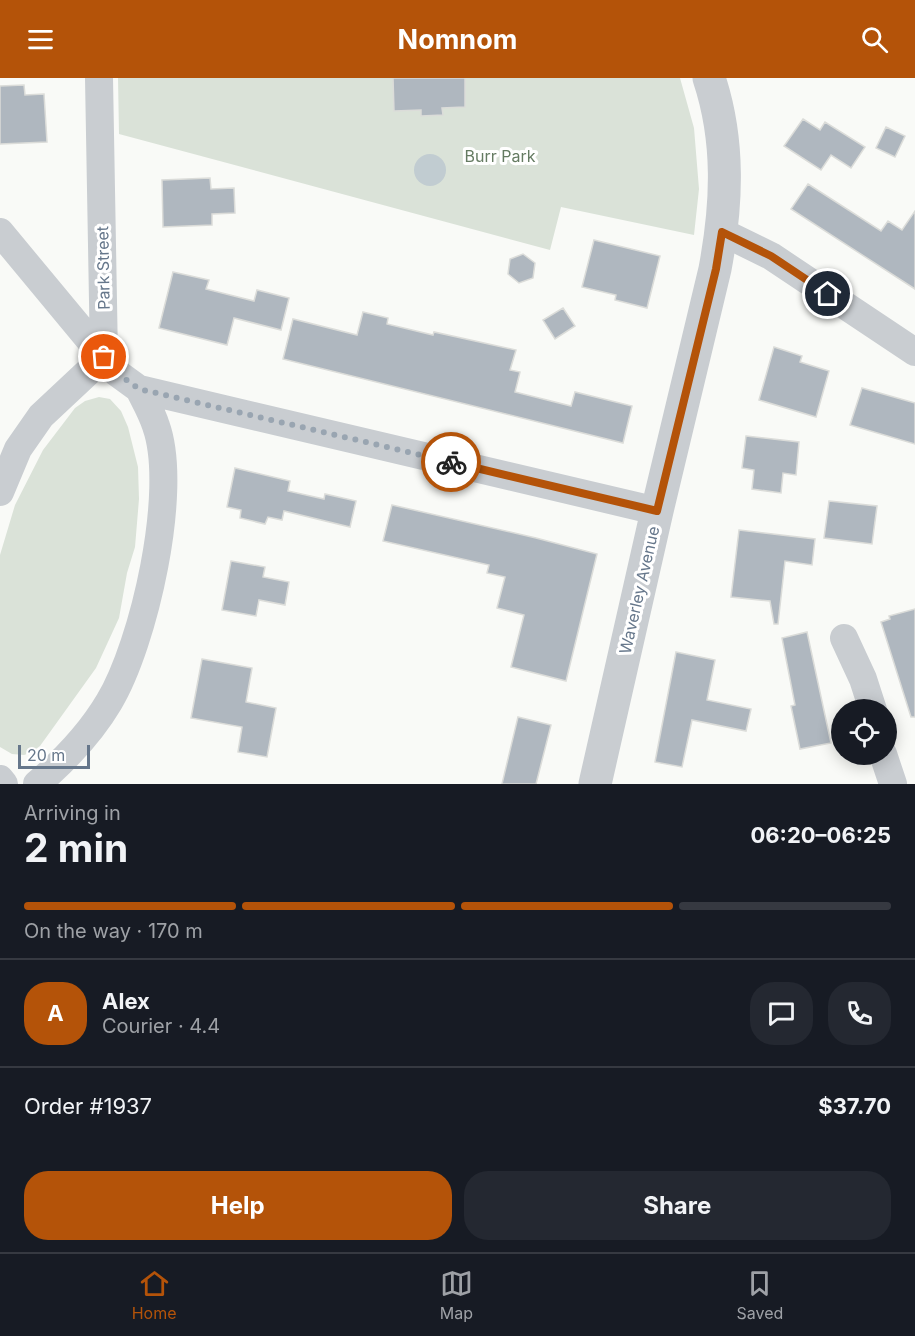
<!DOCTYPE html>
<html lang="en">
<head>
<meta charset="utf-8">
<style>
  body { margin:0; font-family:Inter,sans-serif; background:#242831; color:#f1f3f6; height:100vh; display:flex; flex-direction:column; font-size:22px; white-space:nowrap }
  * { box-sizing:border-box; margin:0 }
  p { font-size:20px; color:#9ea1a6 }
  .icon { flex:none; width:33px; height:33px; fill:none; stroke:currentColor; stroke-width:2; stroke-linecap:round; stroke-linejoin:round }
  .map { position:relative; height:706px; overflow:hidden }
  .sheet { display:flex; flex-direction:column; background:#171b24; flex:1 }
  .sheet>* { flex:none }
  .tools { position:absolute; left:831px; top:621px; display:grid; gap:12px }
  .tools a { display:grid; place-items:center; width:66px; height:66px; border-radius:50%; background:#171b24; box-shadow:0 3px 15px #0003; font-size:30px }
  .scale { position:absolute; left:18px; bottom:15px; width:72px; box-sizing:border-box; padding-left:6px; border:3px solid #66778b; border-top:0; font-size:16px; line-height:21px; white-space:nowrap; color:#66778b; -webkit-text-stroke:4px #fff; paint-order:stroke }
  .pin { position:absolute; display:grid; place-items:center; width:51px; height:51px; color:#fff; margin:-26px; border:3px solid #fff; border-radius:50%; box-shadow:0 2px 6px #0007 }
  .courier { position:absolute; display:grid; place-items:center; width:60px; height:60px; margin:-30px; border:4px solid #b45309; border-radius:50%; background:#fff; color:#222; box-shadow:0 2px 8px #0007 }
  .headline em { font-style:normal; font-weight:700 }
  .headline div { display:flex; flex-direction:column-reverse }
  .headline { display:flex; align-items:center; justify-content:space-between; height:102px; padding:0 24px }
  h1 { font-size:39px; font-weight:700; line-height:45px }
  .bar { display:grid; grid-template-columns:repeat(4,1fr); gap:9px 6px; align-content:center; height:72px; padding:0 24px }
  .bar i { height:8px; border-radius:4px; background:#363941 }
  .bar .current { background:#b45309 }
  .bar p { grid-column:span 4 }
  .line { display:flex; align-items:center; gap:15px; padding:0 24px; border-top:2px solid #363941 }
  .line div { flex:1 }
  .round { display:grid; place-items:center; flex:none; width:63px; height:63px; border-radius:24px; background:#242831 }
  .action { display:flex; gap:12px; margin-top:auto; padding:12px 24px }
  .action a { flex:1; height:69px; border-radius:24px; background:#b45309; color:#fff; font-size:24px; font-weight:700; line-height:69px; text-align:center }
  .action a+a { background:#242831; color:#f1f3f6 }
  header { display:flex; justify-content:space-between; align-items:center; height:78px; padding:0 24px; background:#b45309; color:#fff; font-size:27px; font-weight:700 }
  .dock { display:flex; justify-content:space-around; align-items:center; height:84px; border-top:2px solid #363941; background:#171b24; font-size:16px; color:#9ea1a6 }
  .dock a { display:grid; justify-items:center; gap:3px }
  .dock .current { color:#b45309 }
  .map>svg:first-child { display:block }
</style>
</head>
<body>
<header><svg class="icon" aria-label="menu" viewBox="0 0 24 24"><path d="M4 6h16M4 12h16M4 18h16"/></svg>Nomnom<svg class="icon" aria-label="search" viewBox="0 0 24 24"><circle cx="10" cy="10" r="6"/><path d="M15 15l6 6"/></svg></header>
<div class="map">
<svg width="915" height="706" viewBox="0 0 915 706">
  <rect width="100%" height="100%" fill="#f9faf7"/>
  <path fill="#dae2d8" d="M 118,0 L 680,0 L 694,50 L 699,111 L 694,157 L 561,129 L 550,172 L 119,56 Z
    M 99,319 L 110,321 L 121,333 L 128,349 L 138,389 L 139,421 L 135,469 L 127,495 L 119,540 L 96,590 L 40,668 L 30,675 L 24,677 L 12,676 L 0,669 L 0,477 L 15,427 L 43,372 L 75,330 L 85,323 Z"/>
  <path fill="#c1ccd1" d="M414 92a16 16 0 1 1 32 0a16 16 0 1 1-32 0Z"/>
  <path fill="#afb7bf" stroke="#dbdcd9" stroke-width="1.5" d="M 393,0 L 465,0 L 465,29 L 442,30 L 443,37 L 421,38 L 421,32 L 394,33 Z
    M 24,7 L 25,17 L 44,16 L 47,64 L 0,66 L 0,8 Z
    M 803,41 L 820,52 L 825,44 L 865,69 L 851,90 L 831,77 L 821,92 L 784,68 Z
    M 886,49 L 905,58 L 895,79 L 876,70 Z
    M 210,100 L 211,111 L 234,110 L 235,135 L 212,136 L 212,147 L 163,149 L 162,102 Z
    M 808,106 L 881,153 L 888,143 L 902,152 L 915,133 L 915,211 L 791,131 Z
    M 594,162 L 660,178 L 647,230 L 615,222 L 616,217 L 582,209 Z
    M 523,176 L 535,185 L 533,200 L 519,205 L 508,196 L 510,181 Z
    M 173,194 L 209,202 L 206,211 L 254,223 L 257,212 L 289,220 L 281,252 L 234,240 L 227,267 L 159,250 Z
    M 563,230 L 575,248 L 555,261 L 543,242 Z
    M 363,234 L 388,240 L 387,246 L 433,257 L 434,254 L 516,272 L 510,292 L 520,294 L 515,314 L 571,328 L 575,314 L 632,328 L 623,365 L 283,281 L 293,241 L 357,257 Z
    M 774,269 L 802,278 L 800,284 L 829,293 L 816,339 L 759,322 Z
    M 862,310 L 915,325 L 915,366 L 850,347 Z
    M 746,358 L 799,364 L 796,397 L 783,395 L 781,415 L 752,411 L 754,392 L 742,390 Z
    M 235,390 L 290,403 L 288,413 L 324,421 L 325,416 L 356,423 L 350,449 L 284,433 L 282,442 L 268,439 L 265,446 L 240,440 L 241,432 L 227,429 Z
    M 829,423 L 877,428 L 872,466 L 824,460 Z
    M 392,427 L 536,460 L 597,476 L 566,603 L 511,589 L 524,537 L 497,530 L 505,499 L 487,495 L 489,487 L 383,463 Z
    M 739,452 L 815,461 L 812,487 L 785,483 L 778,546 L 774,546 L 770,523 L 731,519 Z
    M 231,483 L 265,489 L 263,499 L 289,504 L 285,527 L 259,522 L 256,538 L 222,532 Z
    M 915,531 L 915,639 L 911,639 L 881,544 L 890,541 L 889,538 Z
    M 807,554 L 831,665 L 800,671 L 791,628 L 795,627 L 782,560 Z
    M 676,574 L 715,582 L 707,622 L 751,631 L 746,653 L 692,642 L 682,689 L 655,684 Z
    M 202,581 L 252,590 L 246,624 L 276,630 L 267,679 L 238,674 L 242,649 L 191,640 Z
    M 518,639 L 551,647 L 536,706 L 502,706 Z"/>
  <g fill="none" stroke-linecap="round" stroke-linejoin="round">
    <path stroke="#c9cdd1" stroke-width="28" d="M 0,154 L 117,295 L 139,311 L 657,433
      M 722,154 L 771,178 L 915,274
      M 0,414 L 18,371 L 41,338 L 104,279 L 99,0
      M 844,560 L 863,601 L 873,632
      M 883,676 L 893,706
      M 0,701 L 4,706
      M 37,706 C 65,682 90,656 109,624 C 144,566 179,412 156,348 C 152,335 145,323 139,311"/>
    <path stroke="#c9cdd1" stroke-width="33" d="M 595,706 L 657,433 L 715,191 C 727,127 730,63 709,0"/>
  </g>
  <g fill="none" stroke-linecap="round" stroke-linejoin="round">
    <path stroke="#99a5b1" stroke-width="6" stroke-dasharray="0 10.8" d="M 104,279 L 117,295 L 139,311 L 451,384"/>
    <path stroke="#b45309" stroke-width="8" d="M 451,384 L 657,433 L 716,191 L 722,154 L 771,178 L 828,216"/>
  </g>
  <g text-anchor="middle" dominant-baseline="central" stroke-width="6" stroke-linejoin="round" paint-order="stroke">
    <g font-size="16" fill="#657b62" stroke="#fff">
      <text x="500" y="78">Burr Park</text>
    </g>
    <g font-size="16" fill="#66778b" stroke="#fff">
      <text transform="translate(103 190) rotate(-91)">Park Street</text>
      <text transform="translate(639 512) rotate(-77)">Waverley Avenue</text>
    </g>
  </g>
</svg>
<div class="tools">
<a><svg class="icon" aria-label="locate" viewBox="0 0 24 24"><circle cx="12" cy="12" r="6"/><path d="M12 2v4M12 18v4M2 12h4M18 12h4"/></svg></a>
</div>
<div class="scale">20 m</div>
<div class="pin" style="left:104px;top:279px;background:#ea580c"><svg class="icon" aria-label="bag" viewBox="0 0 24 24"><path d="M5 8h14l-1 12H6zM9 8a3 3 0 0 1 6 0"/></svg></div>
<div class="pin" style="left:828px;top:216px;background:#1f2937"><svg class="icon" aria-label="home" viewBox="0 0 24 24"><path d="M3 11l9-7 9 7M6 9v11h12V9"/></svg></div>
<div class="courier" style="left:451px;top:384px"><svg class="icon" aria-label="bike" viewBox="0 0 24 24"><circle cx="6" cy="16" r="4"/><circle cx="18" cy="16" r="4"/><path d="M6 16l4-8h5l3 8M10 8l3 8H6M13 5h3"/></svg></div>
</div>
<section class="sheet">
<div class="headline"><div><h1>2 min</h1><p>Arriving in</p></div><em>06:20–06:25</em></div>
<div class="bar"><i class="current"></i><i class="current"></i><i class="current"></i><i></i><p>On the way · 170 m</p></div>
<div class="line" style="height:108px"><b class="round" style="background:#b45309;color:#fff">A</b><div><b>Alex</b><p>Courier · 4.4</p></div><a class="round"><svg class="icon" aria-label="chat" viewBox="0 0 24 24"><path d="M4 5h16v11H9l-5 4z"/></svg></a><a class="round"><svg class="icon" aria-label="phone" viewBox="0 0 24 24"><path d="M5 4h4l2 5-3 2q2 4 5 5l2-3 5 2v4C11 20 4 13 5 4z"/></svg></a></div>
<div class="line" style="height:78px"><div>Order #1937</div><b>$37.70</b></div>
<div class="action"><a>Help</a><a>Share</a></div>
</section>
<nav class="dock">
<a class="current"><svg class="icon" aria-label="home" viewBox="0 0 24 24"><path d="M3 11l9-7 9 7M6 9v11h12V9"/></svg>Home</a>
<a><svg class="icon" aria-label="map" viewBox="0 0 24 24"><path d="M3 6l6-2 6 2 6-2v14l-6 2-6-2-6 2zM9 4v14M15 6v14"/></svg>Map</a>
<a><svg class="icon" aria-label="saved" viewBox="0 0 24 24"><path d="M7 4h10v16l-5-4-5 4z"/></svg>Saved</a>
</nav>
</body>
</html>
